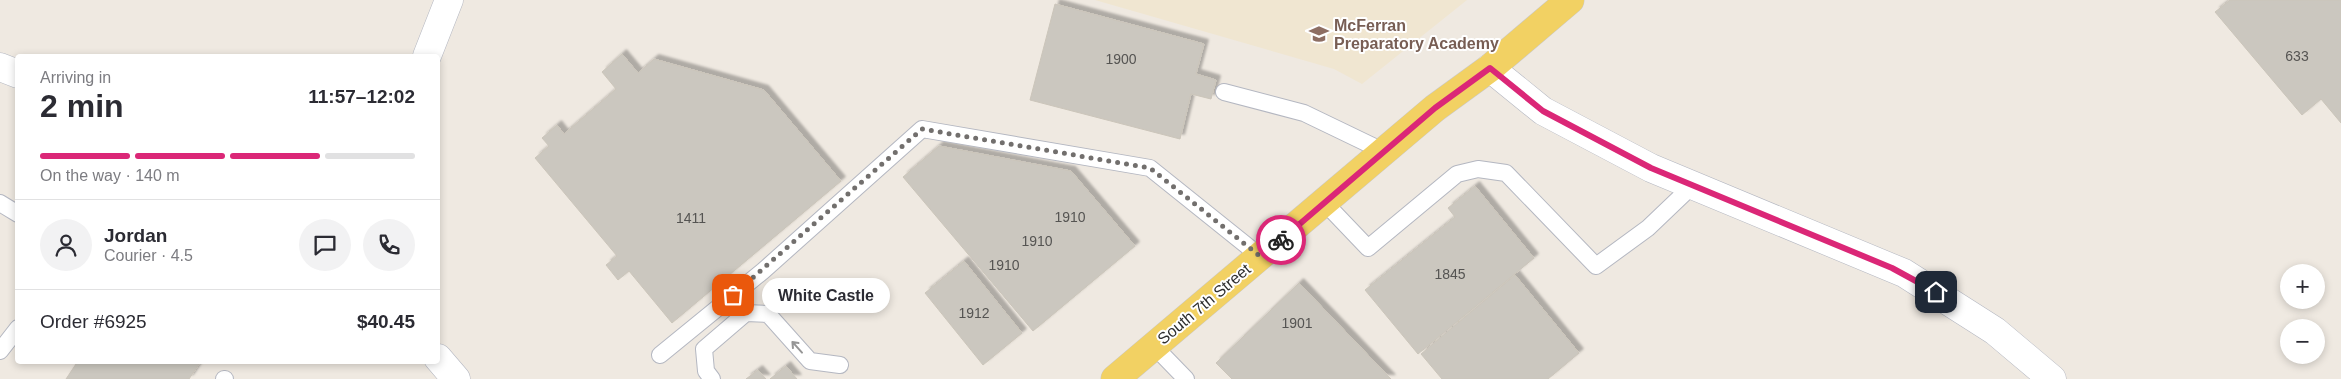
<!DOCTYPE html>
<html lang="en">
<head>
<meta charset="utf-8">
<style>
  body { margin:0; font-family:Arial,sans-serif; background:#f2f2f3; color:#2b2b33; height:100vh; display:flex; flex-direction:column; font-size:19px; white-space:nowrap }
  * { box-sizing:border-box; margin:0 }
  p { font-size:16px; color:#7c7c81 }
  .icon { flex:none; width:28px; height:28px; fill:none; stroke:currentColor; stroke-width:2; stroke-linecap:round; stroke-linejoin:round }
  .map { position:relative; flex:1; overflow:hidden }
  .side { position:absolute; left:15px; top:54px; width:425px; height:310px; display:flex; flex-direction:column; background:#fff; border-radius:5px; box-shadow:0 2px 8px #0003 }
  .side>* { flex:none }
  .tools { position:absolute; left:2280px; top:264px; display:grid; gap:10px }
  .tools a { display:grid; place-items:center; width:45px; height:45px; border-radius:50%; background:#fff; box-shadow:0 2px 8px #0003; font-size:25px }
  .pin { position:absolute; display:grid; place-items:center; width:42px; height:42px; color:#fff; margin:-21px; border-radius:10px; box-shadow:0 2px 8px #0006 }
  .courier { position:absolute; display:grid; place-items:center; width:50px; height:50px; margin:-25px; border:4px solid #db2777; border-radius:50%; background:#fff; color:#222; box-shadow:0 1px 6px #0007 }
  .bubble { position:absolute; height:35px; border-radius:18px; background:#fff; box-shadow:0 2px 8px #0003; font-size:16px; font-weight:800; line-height:35px; text-align:center }
  .head em { font-style:normal; font-weight:800 }
  .head div { display:flex; flex-direction:column-reverse }
  .head { display:flex; align-items:center; justify-content:space-between; height:85px; padding:0 25px }
  h1 { font-size:32px; font-weight:800; line-height:38px }
  .bar { display:grid; grid-template-columns:repeat(4,1fr); gap:8px 5px; align-content:center; height:60px; padding:0 25px }
  .bar i { height:6px; border-radius:4px; background:#e1e1e2 }
  .bar .selected { background:#db2777 }
  .bar p { grid-column:span 4 }
  .line { display:flex; align-items:center; gap:12px; padding:0 25px; border-top:1px solid #e1e1e2 }
  .line div { flex:1 }
  .round { display:grid; place-items:center; flex:none; width:52px; height:52px; border-radius:26px; background:#f2f2f3 }
  .map>svg:first-child { display:block }
</style>
</head>
<body>
<div class="map">
<svg width="2341" height="379" viewBox="0 0 2341 379">
  <defs>
    <filter id="shadow"><feDropShadow dx="4.5" dy="-4.5" stdDeviation="1" flood-color="#0004"/></filter>
  </defs>
  <rect width="100%" height="100%" fill="#efe9e1"/>
  <path fill="#f0e6d1" d="M 1095,0 L 1467,0 L 1362,84 L 1334,69 Z"/>
  <path fill="#cbc7bf" stroke="#cbc5ba" filter="url(#shadow)" d="M 2230,0 L 2341,0 L 2341,123 L 2321,99 L 2302,115 L 2215,12 Z
    M 1055,4 L 1204,44 L 1196,74 L 1216,80 L 1211,99 L 1191,94 L 1180,139 L 1030,100 Z
    M 622,54 L 638,73 L 654,59 L 764,90 L 841,181 L 672,323 L 629,271 L 618,280 L 606,265 L 617,256 L 535,158 L 549,146 L 542,138 L 557,125 L 564,134 L 616,89 L 602,72 Z
    M 939,146 L 1071,171 L 1135,246 L 1033,331 L 903,177 Z
    M 1475,186 L 1534,258 L 1418,354 L 1365,290 L 1455,217 L 1448,208 Z
    M 964,261 L 1022,333 L 983,365 L 925,293 Z
    M 1515,275 L 1579,353 L 1548,379 L 1442,379 L 1421,354 Z
    M 1299,283 L 1391,379 L 1232,379 L 1216,363 Z
    M 78,361 L 201,361 L 189,379 L 66,379 Z
    M 786,366 L 797,379 L 770,379 Z
    M 758,370 L 766,379 L 746,379 Z"/>
  <g fill="none" stroke-linecap="round" stroke-linejoin="round">
    <defs>
      <path id="service" d="M 1224,92 L 1304,113 L 1385,152
        M 0,203 L 18,214
        M 1325,203 L 1368,248 L 1457,174 L 1478,169 L 1506,173 L 1596,266 L 1648,228 L 1692,186
        M 1154,346 L 1186,379
        M 0,351 L 18,328
        M 660,355 L 763,271 L 922,129 L 1150,168 L 1261,257
        M 224,379 L 225,379
        M 712,379 L 706,371 L 704,349 L 746,313 L 768,314 L 810,361 L 840,365"/>
      <path id="minor" d="M 427,56 L 449,0"/>
      <path id="secondary" d="M 0,67 L 18,74
        M 1490,68 L 1543,111 L 1651,168 L 1904,273 L 1995,331 L 2052,379
        M 438,358 L 456,379"/>
      <path id="primary" d="M 1115,379 L 1435,108 L 1490,68 L 1570,0"/>
    </defs>
    <use href="#service" stroke="#b4b7c1" stroke-width="18"/>
    <use href="#minor" stroke="#b4b7c1" stroke-width="29"/>
    <use href="#secondary" stroke="#b4b7c1" stroke-width="29"/>
    <use href="#primary" stroke="#c9c9c9" stroke-width="29"/>
    <use href="#service" stroke="#fff" stroke-width="16"/>
    <use href="#minor" stroke="#fff" stroke-width="28"/>
    <use href="#secondary" stroke="#fff" stroke-width="28"/>
    <use href="#primary" stroke="#f2d163" stroke-width="28"/>
  </g>
  <defs><path id="oneway-shaft" d="M-6 0H5M1.5-3L5.5 0L1.5 3" fill="none" stroke-width="1.6" stroke-linecap="round" stroke-linejoin="round" transform="scale(1.25)"/></defs>
  <use stroke="#969696" href="#oneway-shaft" transform="translate(797 347) rotate(-132)"/>
  <g fill="none" stroke-linecap="round" stroke-linejoin="round">
    <path stroke="#726f6d" stroke-width="5" stroke-dasharray="0 9" d="M 733,295 L 922,129 L 1150,168 L 1261,257 L 1281,240"/>
    <path stroke="#db2777" stroke-width="6" d="M 1281,240 L 1435,108 L 1490,68 L 1543,111 L 1651,168 L 1892,268 L 1936,292"/>
  </g>
  <defs>
    <symbol id="school-bare" viewBox="-9 -9 18 18"><path d="M0-5L7-2L0 1L-7-2ZM-4 1L0 2.5L4 1V4Q0 6-4 4Z" fill="#8d6e63" stroke="#fff" stroke-width="2.5" paint-order="stroke"/></symbol>
  </defs>
  <g fill-rule="evenodd">
    <use href="#school-bare" x="1305" y="20" width="28" height="28"/>
  </g>
  <g text-anchor="middle" dominant-baseline="central" stroke-width="4" stroke-linejoin="round" paint-order="stroke">
    <g font-size="14" fill="#555452">
      <text x="2297" y="56">633</text>
      <text x="1121" y="59">1900</text>
      <text x="1070" y="217">1910</text>
      <text x="691" y="218">1411</text>
      <text x="1037" y="241">1910</text>
      <text x="1004" y="265">1910</text>
      <text x="1450" y="274">1845</text>
      <text x="974" y="313">1912</text>
      <text x="1297" y="323">1901</text>
    </g>
    <g font-size="16" font-weight="bold" fill="#785e54" stroke="#fff" text-anchor="start">
      <text x="1334" y="25">McFerran<tspan x="1334" dy="18">Preparatory Academy</tspan></text>
    </g>
    <g font-size="16" fill="#2e2e2e" stroke="#fff">
      <text transform="translate(1204 304) rotate(-40)">South 7th Street</text>
    </g>
  </g>
</svg>
<div class="tools">
<a>+</a>
<a>−</a>
</div>
<div class="pin" style="left:733px;top:295px;background:#ea580c"><svg class="icon" aria-label="bag" viewBox="0 0 24 24"><path d="M5 8h14l-1 12H6zM9 8a3 3 0 0 1 6 0"/></svg></div>
<div class="pin" style="left:1936px;top:292px;background:#1f2937"><svg class="icon" aria-label="home" viewBox="0 0 24 24"><path d="M3 11l9-7 9 7M6 9v11h12V9"/></svg></div>
<div class="courier" style="left:1281px;top:240px"><svg class="icon" aria-label="bike" viewBox="0 0 24 24"><circle cx="6" cy="16" r="4"/><circle cx="18" cy="16" r="4"/><path d="M6 16l4-8h5l3 8M10 8l3 8H6M13 5h3"/></svg></div>
<div class="bubble" style="left:762px;top:278px;width:128px">White Castle</div>
<section class="side">
<div class="head"><div><h1>2 min</h1><p>Arriving in</p></div><em>11:57–12:02</em></div>
<div class="bar"><i class="selected"></i><i class="selected"></i><i class="selected"></i><i></i><p>On the way · 140 m</p></div>
<div class="line" style="height:90px"><a class="round"><svg class="icon" aria-label="person" viewBox="0 0 24 24"><circle cx="12" cy="8" r="4"/><path d="M4 21q1-7 8-7t8 7"/></svg></a><div><b>Jordan</b><p>Courier · 4.5</p></div><a class="round"><svg class="icon" aria-label="chat" viewBox="0 0 24 24"><path d="M4 5h16v11H9l-5 4z"/></svg></a><a class="round"><svg class="icon" aria-label="phone" viewBox="0 0 24 24"><path d="M5 4h4l2 5-3 2q2 4 5 5l2-3 5 2v4C11 20 4 13 5 4z"/></svg></a></div>
<div class="line" style="height:65px"><div>Order #6925</div><b>$40.45</b></div>
</section>
</div>
</body>
</html>
